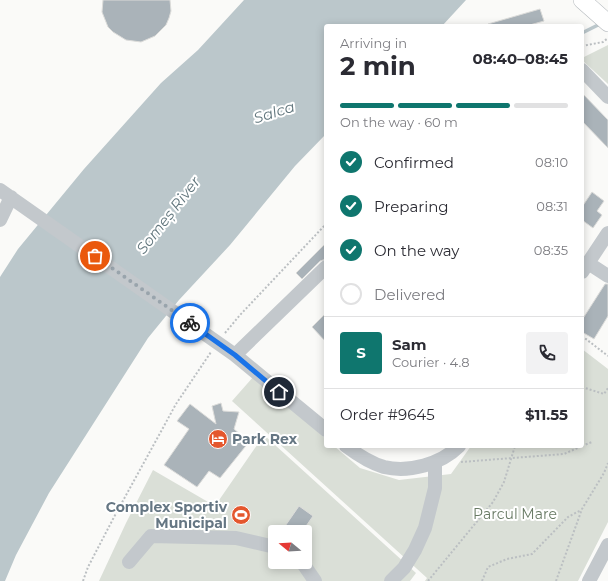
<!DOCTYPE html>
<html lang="en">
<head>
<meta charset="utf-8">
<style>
  body { margin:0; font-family:Montserrat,sans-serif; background:#f2f2f3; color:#2b2b33; height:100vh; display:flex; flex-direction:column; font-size:15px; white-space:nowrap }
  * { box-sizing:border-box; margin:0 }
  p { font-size:13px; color:#7c7c81 }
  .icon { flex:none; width:22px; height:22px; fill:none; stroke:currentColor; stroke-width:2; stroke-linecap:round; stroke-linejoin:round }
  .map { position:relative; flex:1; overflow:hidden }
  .side { position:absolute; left:324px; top:24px; width:260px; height:424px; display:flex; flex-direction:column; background:#fff; border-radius:4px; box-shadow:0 2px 10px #0003 }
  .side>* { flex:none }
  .needle { width:26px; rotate:288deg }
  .tools { position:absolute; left:268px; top:525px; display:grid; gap:8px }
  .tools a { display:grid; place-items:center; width:44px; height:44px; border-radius:4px; background:#fff; box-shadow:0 2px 10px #0003; font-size:20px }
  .pin { position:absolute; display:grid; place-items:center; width:34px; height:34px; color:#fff; margin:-17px; border:2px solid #fff; border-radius:50%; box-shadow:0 1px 4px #0007 }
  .courier { position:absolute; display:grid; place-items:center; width:40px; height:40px; margin:-20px; border:3px solid #1a73e8; border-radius:50%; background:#fff; color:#222; box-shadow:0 1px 5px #0007 }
  .head em { font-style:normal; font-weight:700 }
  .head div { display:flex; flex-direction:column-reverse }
  .head { display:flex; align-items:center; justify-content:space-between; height:68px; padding:0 16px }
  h1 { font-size:26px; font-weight:700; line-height:30px }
  .bar { display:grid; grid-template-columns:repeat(4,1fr); gap:6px 4px; align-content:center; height:48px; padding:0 16px }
  .bar i { height:5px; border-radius:3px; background:#e1e1e2 }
  .bar .on { background:#0f766e }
  .bar p { grid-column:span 4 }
  .line { display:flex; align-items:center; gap:10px; padding:0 16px; border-top:1px solid #e1e1e2 }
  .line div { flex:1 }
  .round { display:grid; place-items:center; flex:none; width:42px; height:42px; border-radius:4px; background:#f2f2f3 }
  ol { padding:0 16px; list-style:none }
  li { display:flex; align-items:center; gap:12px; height:44px }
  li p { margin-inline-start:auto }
  li .icon { padding:4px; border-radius:50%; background:#0f766e; color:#fff; stroke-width:4 }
  li:last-child { color:#7c7c81 }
  li i { width:22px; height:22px; border:2px solid #e1e1e2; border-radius:50% }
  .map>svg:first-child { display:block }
</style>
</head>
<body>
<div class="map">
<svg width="608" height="581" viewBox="0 0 608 581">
  <rect width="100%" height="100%" fill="#fafaf8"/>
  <path fill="#dadfd7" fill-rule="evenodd" d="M 608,45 L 608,84 L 582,60 L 582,58 Z
    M 582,349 L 608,369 L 608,522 L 578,581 L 425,581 L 427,578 L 232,401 L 254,376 L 326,439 L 326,446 L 334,446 L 360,468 L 399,480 L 451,474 L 471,446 L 582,446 Z
    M 264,435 L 416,573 L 410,581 L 99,581 L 126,523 L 153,470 L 215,506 ZM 275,532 L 305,532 L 305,562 L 275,562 Z"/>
  <path fill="#bbc7cb" d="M 244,0 L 466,0 L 442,26 L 326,26 L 326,134 L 295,166 L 230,245 L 179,300 L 148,338 L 49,493 L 16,555 L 5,581 L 0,581 L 0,277 L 18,249 L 84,169 L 161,83 L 198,50 Z"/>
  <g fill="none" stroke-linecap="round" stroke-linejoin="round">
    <path stroke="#bbc7cb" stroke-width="3.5" d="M 582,33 L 602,23"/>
  </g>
  <path fill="#aab3b9" stroke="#dcdcda" d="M 103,0 L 170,0 L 171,11 L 169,18 L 166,25 L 155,36 L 141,42 L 126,40 L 113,32 L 108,27 L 102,12 Z
    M 540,9 L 544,21 L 526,26 L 489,26 L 488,24 Z
    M 582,93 L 608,120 L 608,148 L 582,121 Z
    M 592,192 L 604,201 L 597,211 L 602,215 L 593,228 L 582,220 L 582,207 Z
    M 326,243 L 326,259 L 320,261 L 302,279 L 296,273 Z
    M 605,284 L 608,284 L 608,316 L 594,339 L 582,332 L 582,320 Z
    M 326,313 L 326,342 L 312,327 Z
    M 221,403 L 223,411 L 239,412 L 234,429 L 249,442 L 220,478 L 209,471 L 197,487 L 164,465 L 189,429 L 177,421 L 190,404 L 216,424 L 212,406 Z
    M 299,506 L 313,516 L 302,532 L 281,532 Z"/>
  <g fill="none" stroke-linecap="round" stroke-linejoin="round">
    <defs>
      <path id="major" d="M 582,0 L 608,23"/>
    </defs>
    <use href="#major" stroke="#b5babe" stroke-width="18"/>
    <path stroke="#bbbfc2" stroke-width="2" stroke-dasharray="2 2" stroke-linecap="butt" d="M 582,46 L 603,42 L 608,38
      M 225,333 L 240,315 L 326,224
      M 582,336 L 608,356
      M 582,387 L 604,394 L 608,388
      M 582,446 L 592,442
      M 461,462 L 564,454 L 582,446
      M 83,581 L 88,567 L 113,519 L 176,404 L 211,352
      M 428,581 L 493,502 L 504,482 L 515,446
      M 482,581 L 488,567 L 507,559 L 532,554 L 568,517 L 581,510
      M 556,581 L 582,509 L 604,473 L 608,463"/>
    <path stroke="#c3c8cc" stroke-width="14" d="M 582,70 L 608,97
      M 0,190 L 235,355 L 326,430
      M 0,220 L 11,197
      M 588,263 L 608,276
      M 582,272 L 608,233
      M 235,355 L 326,267
      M 346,446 C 358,455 370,463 384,467 C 409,473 441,464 459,446
      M 129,562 L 151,536 L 236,538 L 275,547
      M 300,562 L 304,565 L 315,581
      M 391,581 L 404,568 L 415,550 L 425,528 L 435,488 L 435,463
      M 589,581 L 608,545"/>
    <use href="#major" stroke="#fff" stroke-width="17"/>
  </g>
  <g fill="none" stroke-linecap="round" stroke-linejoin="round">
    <path stroke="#99a4ac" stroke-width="4" stroke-dasharray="0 7.2" d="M 95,256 L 190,323"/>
    <path stroke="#1a73e8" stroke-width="5" d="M 190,323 L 235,355 L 279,392"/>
  </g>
  <defs>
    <symbol id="hotel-disc" viewBox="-11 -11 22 22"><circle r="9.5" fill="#e4572e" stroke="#fff"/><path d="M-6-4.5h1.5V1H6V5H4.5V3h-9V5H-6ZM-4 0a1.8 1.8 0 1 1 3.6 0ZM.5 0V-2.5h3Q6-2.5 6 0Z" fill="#fff"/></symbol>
    <symbol id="stadium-disc" viewBox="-11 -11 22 22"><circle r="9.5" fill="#e4572e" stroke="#fff"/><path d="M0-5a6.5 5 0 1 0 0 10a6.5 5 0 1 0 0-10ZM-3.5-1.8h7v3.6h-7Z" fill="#fff"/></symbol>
  </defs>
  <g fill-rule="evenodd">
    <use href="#hotel-disc" x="207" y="428" width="22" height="22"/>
    <use href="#stadium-disc" x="230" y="504" width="22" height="22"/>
  </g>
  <g text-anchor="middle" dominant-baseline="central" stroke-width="4" stroke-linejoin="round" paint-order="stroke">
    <g font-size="14" font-weight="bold" fill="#657683" stroke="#fff" text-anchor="start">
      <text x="232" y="439">Park Rex</text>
      <text x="227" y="507" text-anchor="end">Complex Sportiv<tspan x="227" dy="16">Municipal</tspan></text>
    </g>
    <g font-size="14" fill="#687a64" stroke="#fff">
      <text x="515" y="514">Parcul Mare</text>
    </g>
    <g font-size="15" font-style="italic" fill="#60757c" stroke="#fff">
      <text transform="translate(274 112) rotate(-17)">Salca</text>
      <text transform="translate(168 215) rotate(-52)">Someș River</text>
    </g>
  </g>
</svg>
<div class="tools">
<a><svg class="needle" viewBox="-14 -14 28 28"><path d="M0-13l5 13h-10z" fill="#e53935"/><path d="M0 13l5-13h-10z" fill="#7c7c81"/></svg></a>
</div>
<div class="pin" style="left:95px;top:256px;background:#ea580c"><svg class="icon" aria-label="bag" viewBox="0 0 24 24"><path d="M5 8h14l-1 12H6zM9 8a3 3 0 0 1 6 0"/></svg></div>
<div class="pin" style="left:279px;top:392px;background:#1f2937"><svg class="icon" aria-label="home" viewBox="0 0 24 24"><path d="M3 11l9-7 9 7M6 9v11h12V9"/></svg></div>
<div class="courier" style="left:190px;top:323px"><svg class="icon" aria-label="bike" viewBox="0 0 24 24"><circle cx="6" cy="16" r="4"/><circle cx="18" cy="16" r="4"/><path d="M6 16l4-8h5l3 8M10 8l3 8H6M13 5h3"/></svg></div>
<section class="side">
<div class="head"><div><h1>2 min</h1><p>Arriving in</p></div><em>08:40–08:45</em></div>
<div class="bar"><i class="on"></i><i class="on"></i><i class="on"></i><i></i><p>On the way · 60 m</p></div>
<ol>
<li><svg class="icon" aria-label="check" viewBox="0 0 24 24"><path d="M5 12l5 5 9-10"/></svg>Confirmed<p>08:10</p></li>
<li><svg class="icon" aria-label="check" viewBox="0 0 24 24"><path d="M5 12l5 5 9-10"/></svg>Preparing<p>08:31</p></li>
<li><svg class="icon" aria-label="check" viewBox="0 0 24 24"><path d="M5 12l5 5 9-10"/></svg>On the way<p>08:35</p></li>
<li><i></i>Delivered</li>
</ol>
<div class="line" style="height:72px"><b class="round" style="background:#0f766e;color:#fff">S</b><div><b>Sam</b><p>Courier · 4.8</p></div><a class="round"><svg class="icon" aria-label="phone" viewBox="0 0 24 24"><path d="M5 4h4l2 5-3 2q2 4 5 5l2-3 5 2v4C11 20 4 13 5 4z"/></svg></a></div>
<div class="line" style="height:52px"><div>Order #9645</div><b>$11.55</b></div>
</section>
</div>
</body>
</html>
